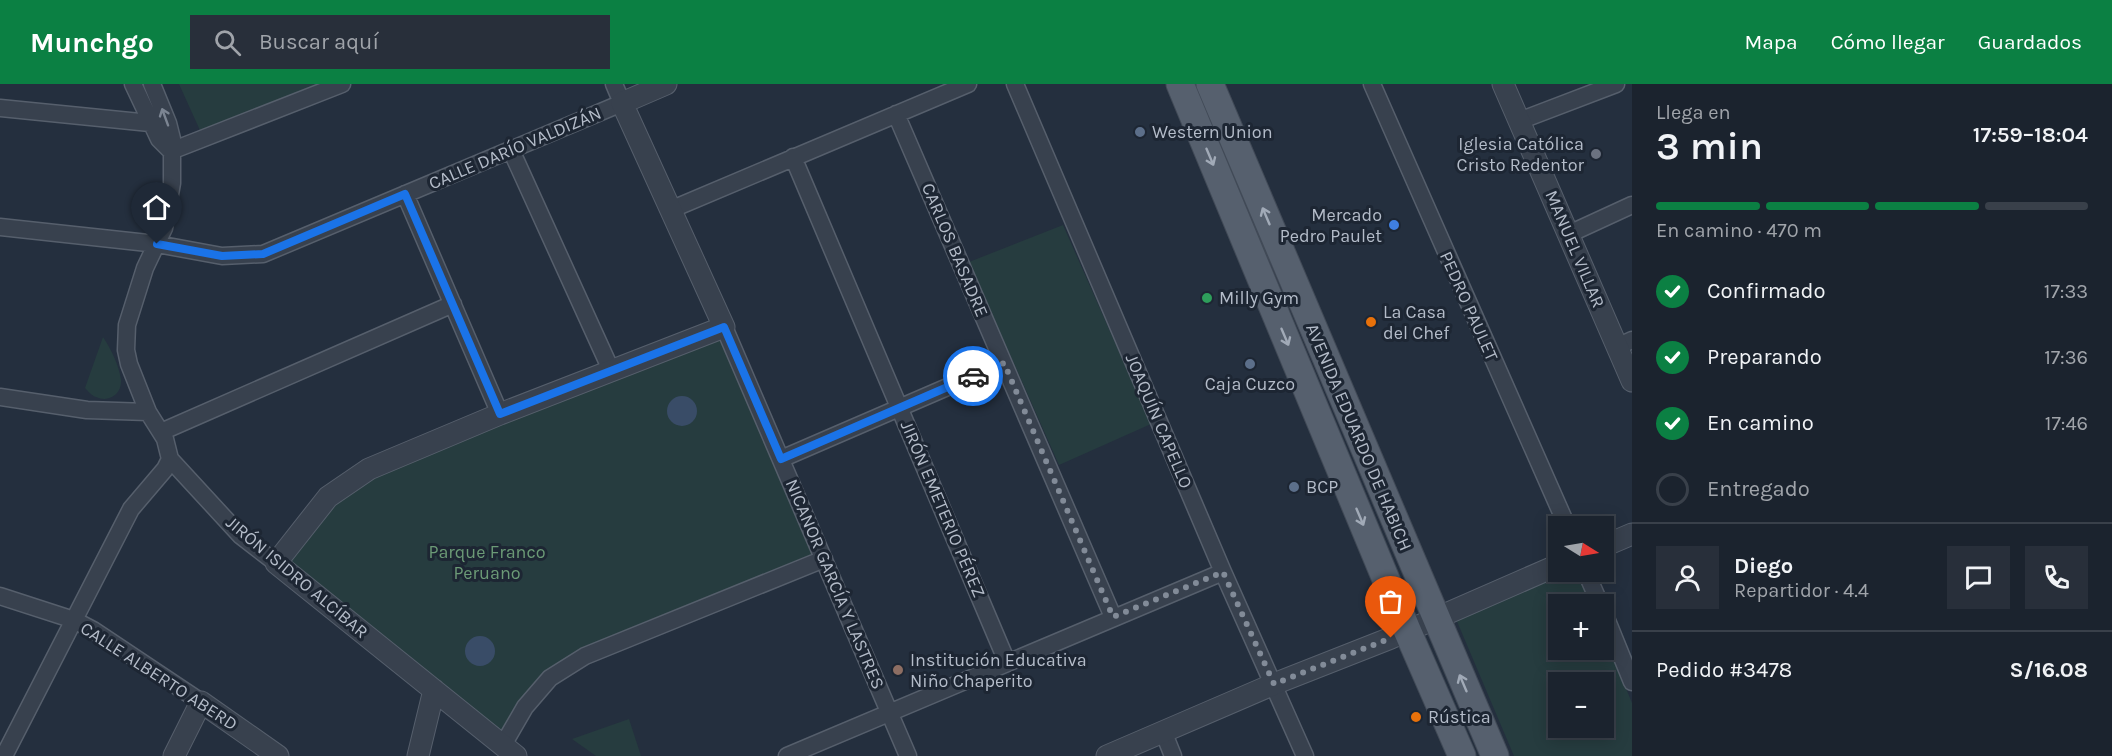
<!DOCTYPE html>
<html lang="es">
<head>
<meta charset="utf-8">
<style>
  body { margin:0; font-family:Karla,sans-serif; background:#282f3a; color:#f1f3f6; height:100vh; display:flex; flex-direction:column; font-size:22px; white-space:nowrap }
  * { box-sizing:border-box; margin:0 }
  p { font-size:20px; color:#a0a4aa }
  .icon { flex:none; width:33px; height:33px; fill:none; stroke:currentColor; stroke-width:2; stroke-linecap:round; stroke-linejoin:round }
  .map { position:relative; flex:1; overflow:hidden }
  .panel { display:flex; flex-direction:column; background:#1b232e; width:480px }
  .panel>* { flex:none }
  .needle { width:39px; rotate:101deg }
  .fabs { position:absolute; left:1548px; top:432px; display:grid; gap:12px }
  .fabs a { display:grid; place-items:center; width:66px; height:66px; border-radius:0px; background:#1b232e; box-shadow:0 3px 15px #0003,0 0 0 2px #39404a; font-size:30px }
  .pin { position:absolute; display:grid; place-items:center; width:51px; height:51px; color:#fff; margin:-62px -26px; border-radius:50% 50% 50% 0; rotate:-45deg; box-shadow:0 0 6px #0007 }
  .pin .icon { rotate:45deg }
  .courier { position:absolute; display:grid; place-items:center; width:60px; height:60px; margin:-30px; border:4px solid #1a73e8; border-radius:50%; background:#fff; color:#222; box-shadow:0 2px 8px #0007 }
  .headline em { font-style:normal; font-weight:600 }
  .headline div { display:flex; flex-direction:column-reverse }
  .headline { display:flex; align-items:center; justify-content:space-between; height:102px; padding:0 24px }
  h1 { font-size:39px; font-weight:600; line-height:45px }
  .bar { display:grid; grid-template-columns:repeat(4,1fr); gap:9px 6px; align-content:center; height:72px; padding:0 24px }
  .bar i { height:8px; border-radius:4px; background:#39404a }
  .bar .on { background:#0b8043 }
  .bar p { grid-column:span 4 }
  .line { display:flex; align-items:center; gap:15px; padding:0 24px; border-top:2px solid #39404a }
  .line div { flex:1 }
  .round { display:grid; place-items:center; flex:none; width:63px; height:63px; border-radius:0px; background:#282f3a }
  ol { padding:0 24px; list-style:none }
  li { display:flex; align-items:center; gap:18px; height:66px }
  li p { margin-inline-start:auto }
  li .icon { padding:6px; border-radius:50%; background:#0b8043; color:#fff; stroke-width:4 }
  li:last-child { color:#a0a4aa }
  li i { width:33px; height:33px; border:3px solid #39404a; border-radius:50% }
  header { display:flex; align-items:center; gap:36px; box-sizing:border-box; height:84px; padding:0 30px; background:#0b8043; color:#fff }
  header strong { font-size:28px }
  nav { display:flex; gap:33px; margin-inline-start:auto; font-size:21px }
  .search { width:420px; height:54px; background:#282f3a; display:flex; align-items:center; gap:15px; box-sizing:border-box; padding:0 21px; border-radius:0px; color:#a0a4aa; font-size:22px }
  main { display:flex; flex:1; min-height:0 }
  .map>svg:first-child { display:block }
</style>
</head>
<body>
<header>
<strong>Munchgo</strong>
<div class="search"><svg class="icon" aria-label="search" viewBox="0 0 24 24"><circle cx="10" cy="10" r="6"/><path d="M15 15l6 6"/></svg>Buscar aquí</div>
<nav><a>Mapa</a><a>Cómo llegar</a><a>Guardados</a></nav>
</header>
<main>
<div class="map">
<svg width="1632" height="672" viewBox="0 0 1632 672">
  <rect width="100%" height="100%" fill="#242f3e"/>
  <path fill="#263c3f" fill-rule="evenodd" d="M 179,0 L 327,0 L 203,53 Z
    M 1063,141 L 1151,340 L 1059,381 L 969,178 Z
    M 724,243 L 824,475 L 550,594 L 503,661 L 276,479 L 328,413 Z
    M 103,253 C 111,265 119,281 121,296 C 122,310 109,319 96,313 C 92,312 88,307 85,304 Z
    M 1558,488 L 1577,488 L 1590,520 L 1558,520 L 1558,566 L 1604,566 L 1604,551 L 1632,619 L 1632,672 L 1514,672 L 1456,535 ZM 1558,598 L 1604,598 L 1604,644 L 1558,644 Z
    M 629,635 L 641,672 L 596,672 L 572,655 Z"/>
  <path fill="#394c67" d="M667 327a15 15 0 1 1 30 0a15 15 0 1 1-30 0Z
    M465 567a15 15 0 1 1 30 0a15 15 0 1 1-30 0Z"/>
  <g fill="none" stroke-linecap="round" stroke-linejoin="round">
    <defs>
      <path id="minor" d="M 133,0 L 159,55 L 171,67
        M 152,0 L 168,39 L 172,55 L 172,99 L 164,144 L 145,184 L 127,241 L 126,266 L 129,280 L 148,328 L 165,355 L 170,375 L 241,452 L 276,479
        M 1015,0 L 1223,488 L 1305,672
        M 1372,0 L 1567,442
        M 0,24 L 150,39
        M 896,30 L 1113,533
        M 1519,37 L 1616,0
        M 511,66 L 611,286
        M 171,67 L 342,0
        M 793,73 L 1007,578
        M 405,110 L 500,330
        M 670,126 L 968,0
        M 0,143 L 157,160 L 222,172 L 263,170 L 622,19 L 614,0
        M 1569,150 L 1632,121
        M 724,243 L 908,672
        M 1617,263 L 1632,256
        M 0,313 L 87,326 L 148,328
        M 161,348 L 453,220
        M 781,375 L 1003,279
        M 1586,488 L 1600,520
        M 0,512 L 74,536 L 93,546 L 201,618
        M 1604,529 L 1632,598
        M 1163,647 L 1173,672
        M 503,661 L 525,623 L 550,594 L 585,572 L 824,475
        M 4,672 L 131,425 L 165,385 L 170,375
        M 787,672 L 1223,488"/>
      <path id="tertiary" d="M 1503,0 L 1632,297
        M 1604,462 L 1632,450
        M 174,672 L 201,618 L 278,672
        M 418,672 L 434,606
        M 516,672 L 276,479 L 328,413 L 369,385 L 500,330 L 724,243 L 622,19 L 666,0
        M 1107,672 L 1274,600 L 1391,554 L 1558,481"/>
      <path id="primary" d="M 1180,0 L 1407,546 L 1462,672
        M 1210,0 L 1495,672"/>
    </defs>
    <use href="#minor" stroke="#565f6c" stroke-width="19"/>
    <use href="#tertiary" stroke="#565f6c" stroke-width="23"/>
    <use href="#primary" stroke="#414a57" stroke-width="29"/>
    <use href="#minor" stroke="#38414e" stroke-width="16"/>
    <use href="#tertiary" stroke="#38414e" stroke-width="21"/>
    <use href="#primary" stroke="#56606e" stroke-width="27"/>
  </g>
  <defs><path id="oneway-shaft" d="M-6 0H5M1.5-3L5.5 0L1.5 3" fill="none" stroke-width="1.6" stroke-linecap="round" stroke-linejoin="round" transform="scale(1.5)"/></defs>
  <use stroke="#7c8592" href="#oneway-shaft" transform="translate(165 33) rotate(-110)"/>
  <g stroke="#a1aab7">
    <use href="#oneway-shaft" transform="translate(1210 73) rotate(67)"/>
    <use href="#oneway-shaft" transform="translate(1266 132) rotate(-113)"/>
    <use href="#oneway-shaft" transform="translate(1285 253) rotate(67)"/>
    <use href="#oneway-shaft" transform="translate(1360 433) rotate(67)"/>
    <use href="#oneway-shaft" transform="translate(1463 599) rotate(-113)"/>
  </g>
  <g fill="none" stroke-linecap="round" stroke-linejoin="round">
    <path stroke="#828b98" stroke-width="6" stroke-dasharray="0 10.8" d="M 973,292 L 1004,279 L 1113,533 L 1223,488 L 1274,600 L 1391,554"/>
    <path stroke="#1a73e8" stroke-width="8" d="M 157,160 L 222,172 L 263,170 L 405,110 L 500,330 L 724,243 L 781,375 L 973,292"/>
  </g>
  <g fill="#5c6f8a" stroke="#1d2633" stroke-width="2">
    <circle cx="1140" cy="48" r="6"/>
    <circle cx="1250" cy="280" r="6"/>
    <circle cx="1294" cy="403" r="6"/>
  </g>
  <circle fill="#6b7280" stroke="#1d2633" stroke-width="2" cx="1596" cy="70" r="6"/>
  <circle fill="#3f7fe0" stroke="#1d2633" stroke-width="2" cx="1394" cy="141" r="6"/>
  <circle fill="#2e9e5b" stroke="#1d2633" stroke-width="2" cx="1207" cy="214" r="6"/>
  <g fill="#e8710a" stroke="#1d2633" stroke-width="2">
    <circle cx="1371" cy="238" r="6"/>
    <circle cx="1416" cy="633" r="6"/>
  </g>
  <circle fill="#8d6e63" stroke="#1d2633" stroke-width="2" cx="898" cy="586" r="6"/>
  <g text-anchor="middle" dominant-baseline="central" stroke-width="6" stroke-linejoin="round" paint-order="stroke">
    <g font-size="18" fill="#b4bcc9" stroke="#1d2633" text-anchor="start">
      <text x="1152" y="48">Western Union</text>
      <text x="1584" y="60" text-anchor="end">Iglesia Católica<tspan x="1584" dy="21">Cristo Redentor</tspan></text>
      <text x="1382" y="131" text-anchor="end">Mercado<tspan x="1382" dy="21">Pedro Paulet</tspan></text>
      <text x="1219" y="214">Milly Gym</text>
      <text x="1383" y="228">La Casa<tspan x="1383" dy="21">del Chef</tspan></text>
      <text x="1250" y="300" text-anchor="middle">Caja Cuzco</text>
      <text x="1306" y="403">BCP</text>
      <text x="910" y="576">Institución Educativa<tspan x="910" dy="21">Niño Chaperito</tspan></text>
      <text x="1428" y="633">Rústica</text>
    </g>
    <g font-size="18" fill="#b4bcc9" stroke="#1d2633">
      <text transform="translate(515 64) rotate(-23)">CALLE DARÍO VALDIZÁN</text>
      <text transform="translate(1575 165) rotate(67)">MANUEL VILLAR</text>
      <text transform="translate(955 166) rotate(67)">CARLOS BASADRE</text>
      <text transform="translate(1469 222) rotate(66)">PEDRO PAULET</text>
      <text transform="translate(1159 337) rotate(67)">JOAQUÍN CAPELLO</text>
      <text transform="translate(1359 353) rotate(67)">AVENIDA EDUARDO DE HABICH</text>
      <text transform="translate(943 425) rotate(67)">JIRÓN EMETERIO PÉREZ</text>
      <text transform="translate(297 493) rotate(40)">JIRÓN ISIDRO ALCÍBAR</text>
      <text transform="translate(835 500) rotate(67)">NICANOR GARCÍA Y LASTRES</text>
      <text transform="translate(159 592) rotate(33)">CALLE ALBERTO ABERD</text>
    </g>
    <g font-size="18" fill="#6b9a76" stroke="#1d2633">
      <text x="487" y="468">Parque Franco<tspan x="487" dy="21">Peruano</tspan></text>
    </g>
  </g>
</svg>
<div class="fabs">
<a><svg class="needle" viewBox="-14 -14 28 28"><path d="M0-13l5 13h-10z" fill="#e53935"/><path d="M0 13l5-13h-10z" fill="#a0a4aa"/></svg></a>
<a>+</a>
<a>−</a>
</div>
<div class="pin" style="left:1391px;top:554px;background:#ea580c"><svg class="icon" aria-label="bag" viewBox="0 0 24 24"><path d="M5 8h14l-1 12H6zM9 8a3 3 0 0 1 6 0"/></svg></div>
<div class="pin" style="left:157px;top:160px;background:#1f2937"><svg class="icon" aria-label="home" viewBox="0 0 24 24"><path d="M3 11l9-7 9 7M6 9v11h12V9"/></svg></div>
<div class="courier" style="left:973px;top:292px"><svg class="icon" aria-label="car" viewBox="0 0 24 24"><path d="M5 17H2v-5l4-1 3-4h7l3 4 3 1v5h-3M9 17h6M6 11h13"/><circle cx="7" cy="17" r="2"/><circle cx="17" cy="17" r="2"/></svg></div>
</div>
<section class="panel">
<div class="headline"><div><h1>3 min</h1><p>Llega en</p></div><em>17:59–18:04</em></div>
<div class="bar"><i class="on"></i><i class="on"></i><i class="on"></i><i></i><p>En camino · 470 m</p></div>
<ol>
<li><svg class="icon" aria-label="check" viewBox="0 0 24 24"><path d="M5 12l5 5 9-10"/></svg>Confirmado<p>17:33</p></li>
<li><svg class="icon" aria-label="check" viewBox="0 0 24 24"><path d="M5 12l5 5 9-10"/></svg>Preparando<p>17:36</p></li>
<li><svg class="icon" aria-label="check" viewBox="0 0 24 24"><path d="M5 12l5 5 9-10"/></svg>En camino<p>17:46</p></li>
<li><i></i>Entregado</li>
</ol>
<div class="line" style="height:108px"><a class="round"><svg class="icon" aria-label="person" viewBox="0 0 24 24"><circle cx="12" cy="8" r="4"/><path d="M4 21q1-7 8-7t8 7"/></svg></a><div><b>Diego</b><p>Repartidor · 4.4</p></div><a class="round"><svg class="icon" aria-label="chat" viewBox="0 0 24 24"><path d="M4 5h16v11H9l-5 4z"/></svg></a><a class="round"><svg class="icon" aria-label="phone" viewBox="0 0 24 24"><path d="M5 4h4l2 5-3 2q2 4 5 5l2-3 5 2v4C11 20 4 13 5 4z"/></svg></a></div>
<div class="line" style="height:78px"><div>Pedido #3478</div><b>S/16.08</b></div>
</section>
</main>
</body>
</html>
